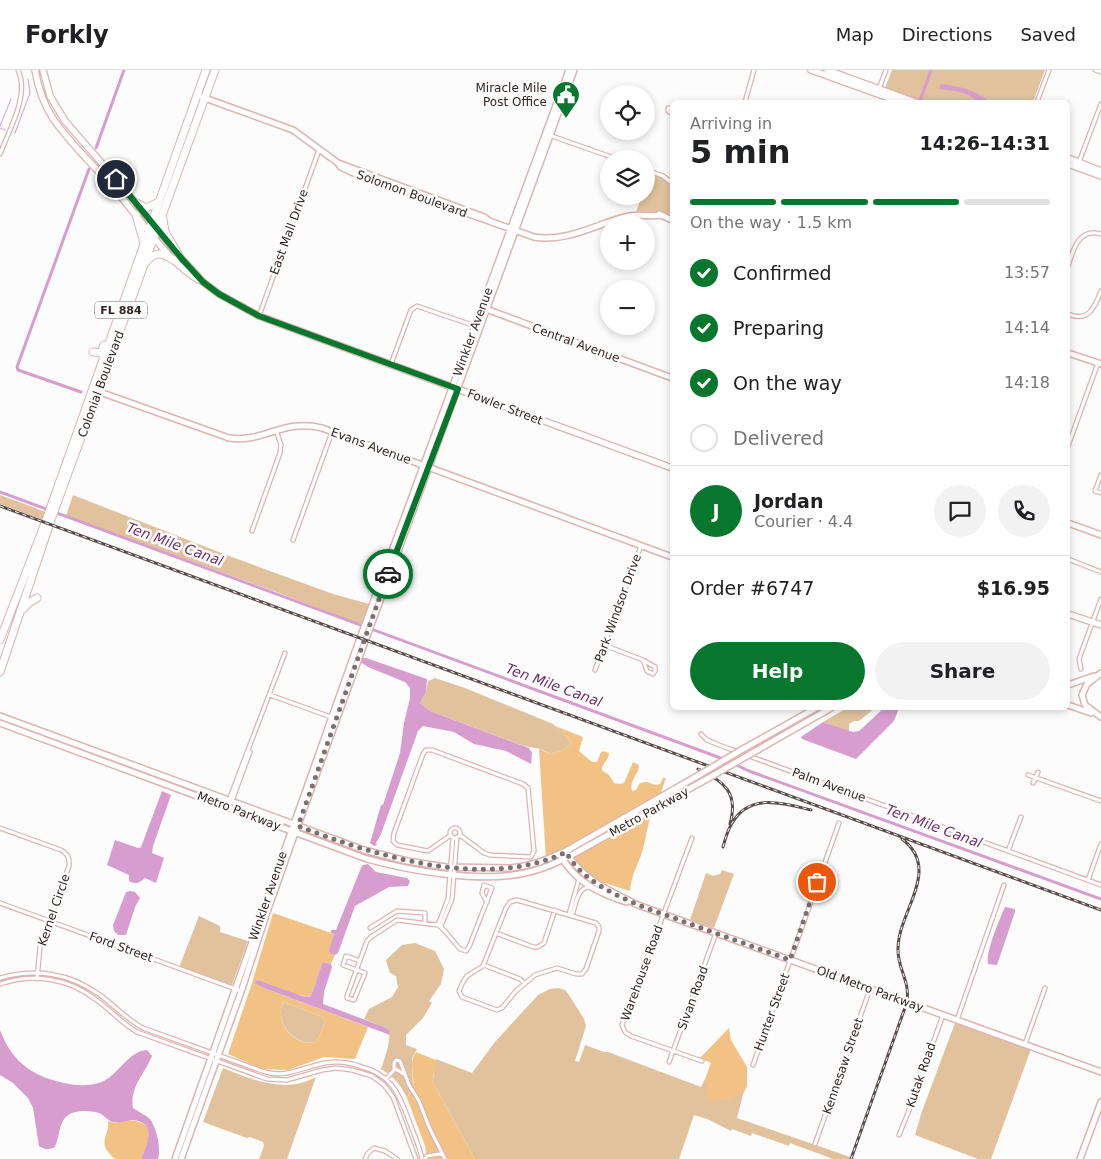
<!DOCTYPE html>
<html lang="en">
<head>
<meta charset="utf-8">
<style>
  body { margin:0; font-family:"DejaVu Sans",sans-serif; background:#f2f2f2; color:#202124; height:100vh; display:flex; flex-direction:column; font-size:19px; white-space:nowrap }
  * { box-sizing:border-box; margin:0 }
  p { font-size:16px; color:#757577 }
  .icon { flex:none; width:28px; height:28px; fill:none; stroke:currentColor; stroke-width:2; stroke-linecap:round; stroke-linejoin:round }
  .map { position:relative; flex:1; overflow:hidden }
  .sheet { position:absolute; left:670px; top:30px; width:400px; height:610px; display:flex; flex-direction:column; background:#fff; border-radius:8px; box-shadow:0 2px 8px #0003 }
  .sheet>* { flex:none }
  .buttons { position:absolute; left:600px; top:15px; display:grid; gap:10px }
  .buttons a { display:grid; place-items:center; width:55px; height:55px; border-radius:50%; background:#fff; box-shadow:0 2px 8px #0003; font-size:25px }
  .pin { position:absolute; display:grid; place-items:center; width:42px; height:42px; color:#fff; margin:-21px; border:2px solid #fff; border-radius:50%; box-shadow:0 1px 5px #0007 }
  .courier { position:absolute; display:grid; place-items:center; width:50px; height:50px; margin:-25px; border:4px solid #06772c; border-radius:50%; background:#fff; color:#222; box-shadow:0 1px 6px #0007 }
  .summary em { font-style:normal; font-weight:700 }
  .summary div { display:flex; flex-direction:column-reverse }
  .summary { display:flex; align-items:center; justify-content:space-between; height:85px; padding:0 20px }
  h1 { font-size:32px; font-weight:700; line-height:38px }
  .bar { display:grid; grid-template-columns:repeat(4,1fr); gap:8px 5px; align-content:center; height:60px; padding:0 20px }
  .bar i { height:6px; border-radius:4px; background:#e0e0e0 }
  .bar .current { background:#06772c }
  .bar p { grid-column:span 4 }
  .line { display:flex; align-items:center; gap:12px; padding:0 20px; border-top:1px solid #e0e0e0 }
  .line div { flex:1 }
  .round { display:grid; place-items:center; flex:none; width:52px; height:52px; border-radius:26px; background:#f2f2f2 }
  ol { padding:0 20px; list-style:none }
  li { display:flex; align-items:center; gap:15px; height:55px }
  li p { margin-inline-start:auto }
  li .icon { padding:5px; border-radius:50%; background:#06772c; color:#fff; stroke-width:4 }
  li:last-child { color:#757577 }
  li i { width:28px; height:28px; border:2px solid #e0e0e0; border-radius:50% }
  .primary-button { display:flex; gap:10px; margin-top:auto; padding:10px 20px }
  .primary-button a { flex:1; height:58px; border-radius:30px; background:#06772c; color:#fff; font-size:20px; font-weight:700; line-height:58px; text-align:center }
  .primary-button a+a { background:#f2f2f2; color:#202124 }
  header { display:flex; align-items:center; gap:30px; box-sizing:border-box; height:70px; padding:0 25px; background:#fff; border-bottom:1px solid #e0e0e0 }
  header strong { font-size:24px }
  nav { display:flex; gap:28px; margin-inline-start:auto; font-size:18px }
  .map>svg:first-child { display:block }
</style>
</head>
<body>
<header>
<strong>Forkly</strong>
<nav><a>Map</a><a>Directions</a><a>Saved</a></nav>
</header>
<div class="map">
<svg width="1101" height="1089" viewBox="0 0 1101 1089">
  <rect width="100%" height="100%" fill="#fbfcfb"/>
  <path fill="#e1c29d" d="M 892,0 L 1045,0 L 1033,32 L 925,32 L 885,18 Z
    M 651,101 L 663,106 L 672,113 L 672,150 L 657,143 L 636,142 L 642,126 L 646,126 L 646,114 Z
    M 0,425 L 46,442 L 43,450 L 0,434 Z
    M 73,425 L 229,486 L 333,524 L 369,534 L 361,555 L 279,523 L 66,446 Z
    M 435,608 L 465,618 L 553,654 L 569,669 L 571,674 L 563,680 L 551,684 L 540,679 L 524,676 L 430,641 L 420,633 L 426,622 L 428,611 Z
    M 847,638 L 875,638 L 859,651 L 854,651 L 849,654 L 849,661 L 823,652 Z
    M 722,800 L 734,804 L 714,858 L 690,850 L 706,803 L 713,806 L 720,804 Z
    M 199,846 L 220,856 L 220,862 L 248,871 L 231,918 L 178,900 Z
    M 415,873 L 435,881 L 444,899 L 441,914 L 429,931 L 432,933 L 423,948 L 406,965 L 406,975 L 417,979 L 412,988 L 413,1015 L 407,1028 C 401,1015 393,1006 381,999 C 385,987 391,972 389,960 L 384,957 L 364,949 L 369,939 L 392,927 L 398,917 L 396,906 L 390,903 L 386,890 L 402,875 Z
    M 558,918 L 565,920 L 569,925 L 584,949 L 586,956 L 575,991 L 579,992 L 585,975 L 604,982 L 608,982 L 701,1017 L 705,1009 L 726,1030 L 744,1021 L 737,1048 L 856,1089 L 833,1089 L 790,1073 L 789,1076 L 752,1063 L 751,1066 L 732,1059 L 731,1061 L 707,1049 L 694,1045 L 679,1089 L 475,1089 L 432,1011 L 434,1005 L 433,999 L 436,989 L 472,1003 L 495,972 L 538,925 L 550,919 Z
    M 283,932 L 323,947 L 325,953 L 317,971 C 301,978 281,960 281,944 C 280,940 282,936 283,932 Z
    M 955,953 L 958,953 L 1031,979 L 991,1089 L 978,1089 L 915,1065 L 921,1044 Z
    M 223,998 C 253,1010 285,1024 316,1007 L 287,1089 L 259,1089 L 264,1076 L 263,1072 L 250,1067 L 247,1068 L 203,1052 Z"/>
  <path fill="#f2c285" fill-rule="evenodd" d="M 555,656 L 583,667 L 579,681 L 592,692 L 597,692 L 600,684 L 603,681 L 609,683 C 609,690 601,694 602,700 L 609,705 L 614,713 L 619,714 L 624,713 L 633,692 L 639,695 C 639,705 629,709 632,721 L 636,720 L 639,714 C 647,710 648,713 656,715 L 660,714 L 663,708 L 666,708 L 660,725 L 546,789 L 539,679 L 551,684 L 563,680 L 571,674 L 569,669 Z
    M 653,741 C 647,754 647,765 643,779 C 639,793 631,805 630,821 L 592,809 L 571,787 Z
    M 273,843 L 334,864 L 331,884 L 335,885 L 331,894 L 323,892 C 318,904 316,916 310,927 L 264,918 L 368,957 L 355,989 L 324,987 L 288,1000 L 262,999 L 228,984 L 251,916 ZM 283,932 L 323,947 L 325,953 L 317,971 C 301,978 281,961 281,944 C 280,940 282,936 283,932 Z
    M 729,958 L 731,970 L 747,997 L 747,1016 L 744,1022 L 726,1030 L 712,1030 L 706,1027 L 707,1012 L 705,1009 L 711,993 L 700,988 Z
    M 416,982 L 436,990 C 433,998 435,1004 432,1011 L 475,1089 L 424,1089 L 426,1083 L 425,1076 L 407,1028 C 409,1024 412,1020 413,1016 C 415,1004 408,993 416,982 Z
    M 125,1050 C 158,1051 150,1067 141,1089 L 115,1089 C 95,1072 110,1067 108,1051 L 116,1053 Z"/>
  <path fill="#d79dcf" d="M 941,14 C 966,18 969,18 991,32 L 978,32 C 968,21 953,21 939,19 Z
    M 361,588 L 366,588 L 427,609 L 426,622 L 420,633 L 430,641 L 529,678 L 532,683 L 531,694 L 506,681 L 474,674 L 454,662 L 423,656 L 418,661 L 381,764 L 376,773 L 377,775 L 374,776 L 370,773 L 381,735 L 383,735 L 400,683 L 404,653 L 410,628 L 410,618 L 405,612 L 368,597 L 362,593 L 359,595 Z
    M 884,638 L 899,638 L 894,651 L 856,689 L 802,669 L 801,667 L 823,652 L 853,662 L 859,661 Z
    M 162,721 L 171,725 L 153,776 L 152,783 L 164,788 L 156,813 L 145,808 C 139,813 136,815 129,811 L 129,805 L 107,795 L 115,770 L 138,778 L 141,777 Z
    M 368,794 L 376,802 L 407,808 L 410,811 L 408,816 L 389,817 L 355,836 L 338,883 L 335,885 L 331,884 L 329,881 L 334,864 L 330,862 L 332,860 L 336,860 L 361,798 L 363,795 Z
    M 130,821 L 135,822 L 140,828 L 135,837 L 126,865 L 118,865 L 114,861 L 113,855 L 126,822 Z
    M 1005,837 L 1015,839 L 1015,842 L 997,895 L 988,894 C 985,883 1000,848 1005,837 Z
    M 323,892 L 331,894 L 332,897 L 324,922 L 323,934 L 384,957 L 389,960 L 390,965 L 264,918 L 255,913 L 257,910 L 302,926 L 310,927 C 316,916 318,903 323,892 Z
    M 0,960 C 12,993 35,1008 69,1014 C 81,1016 93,1016 104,1011 C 119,1003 129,981 147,980 L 152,986 C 145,1003 129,1018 133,1038 C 138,1041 145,1045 150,1049 C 157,1059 161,1078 158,1089 L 141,1089 C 147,1074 158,1052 132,1050 C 126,1050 119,1054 113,1052 C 108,1051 105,1046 101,1044 C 96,1041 87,1041 82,1041 C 57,1043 62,1060 55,1077 C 49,1080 45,1080 39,1076 L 33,1038 L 28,1028 L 13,1013 L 0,1005 Z"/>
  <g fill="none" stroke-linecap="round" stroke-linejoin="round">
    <path stroke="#d79dcf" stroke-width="1" d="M 0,56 L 11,29
      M 0,58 L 5,60
      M 15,63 L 30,23 L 28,9"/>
    <path stroke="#d79dcf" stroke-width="3" d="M 920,31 L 931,0
      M 96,78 L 124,0
      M 81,322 L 18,300 L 17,297 L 89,99
      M 0,422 L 726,690 L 749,701 L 1101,829"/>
    <defs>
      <path id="street" d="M 1095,0 L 1101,2
        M 879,19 L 886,0
        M 745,32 L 754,0
        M 1037,32 L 1049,0
        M 672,38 L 668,38 L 668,41 L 672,44
        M 549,65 L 617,89
        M 0,84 C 9,60 30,25 18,0
        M 1079,92 L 1101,34
        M 646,100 L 663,106 L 672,113
        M 1068,196 C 1073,180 1079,157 1101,164
        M 1068,244 C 1088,253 1095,237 1101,221
        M 259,246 L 319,80
        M 391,294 L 411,240 L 417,236 L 475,256
        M 1068,376 L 1098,293
        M 1101,405 L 1095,421 L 1101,423
        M 252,461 L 280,383 L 281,375 L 276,360
        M 293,470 L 332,362
        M 1068,489 L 1101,502
        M 604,575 L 643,590
        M 643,590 L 655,597 L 655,601 L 653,604 L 647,601 Z
        M 1081,599 L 1079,589 L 1101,529
        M 595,600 L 641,476
        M 270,625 L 331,647
        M 701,664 L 707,670 L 719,675 L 1101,815
        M 1028,705 L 1101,731
        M 1033,713 L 1038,702
        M 229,730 L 285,583
        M 232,731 L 250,682
        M 0,758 L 61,780 C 67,783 70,788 69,796 L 40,877 L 37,909
        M450 763a5 5 0 1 1 10 0a5 5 0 1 1-10 0Z
        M 451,765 L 428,781 L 397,775 L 393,771 L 394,763 L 423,684 L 426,680 L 432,680 L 523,714 L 528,718 L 534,781 L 531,787 L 490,785 L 484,783 L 460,765
        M 692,768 L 622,955 L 625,962 L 631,966 L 702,991
        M 1008,781 L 1021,747
        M 1088,810 L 1101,774
        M 517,830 L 596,853 L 599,857 L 599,861 L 586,899 L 582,904 L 576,904 L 557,898 L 535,905 L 516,921 L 502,938 L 497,940 L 462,927 L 459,921 L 463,912 L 467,906 L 483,896 L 506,838 L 510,832 Z
        M 0,833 L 241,921
        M 569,844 L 579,809
        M 572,845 C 576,835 577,818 589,817
        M 438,855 L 448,829 L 453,767
        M 441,856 L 452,829 L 457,767
        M 370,858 L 397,841 L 425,843 L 425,853
        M 496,863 L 533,877 L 538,877 L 544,873 L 555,840
        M 360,891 L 346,886 L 343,895 L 365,903 L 354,930 L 347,928 L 347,926 L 367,871 L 371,867 L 397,850 L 438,855 L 444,860 L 460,879 L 466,881 L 469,877 L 492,818 L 484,815 L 482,823 L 487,832
        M 484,895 L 520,909 L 524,913
        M 0,908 C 35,898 70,903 100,925 C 115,936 126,949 143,958 L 265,1002 C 287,1008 303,997 325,993 C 336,991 348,992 359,996 C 394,1005 399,1025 411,1056 C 415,1067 420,1078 422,1089
        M 0,914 C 32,903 68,908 95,929 C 110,939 121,953 137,962 L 267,1009 L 287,1010 L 322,1000 L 336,998 L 352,1000 L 372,1006 L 384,1015 L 393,1027 L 416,1089
        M 957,950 L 1004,815
        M 1025,974 L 1045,918
        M 669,992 L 716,863
        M 753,995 L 839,753
        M 405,1005 L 394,998 L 394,993 L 396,990 L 400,991 L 409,1015 L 419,1031 L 429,1057 L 445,1089
        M 386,1009 L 395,999
        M 899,1065 L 908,1043 L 943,945
        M 815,1074 L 870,919
        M 365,1089 L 368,1083 L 374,1078 L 385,1081 L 397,1089
        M 425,1089 L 427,1086 L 439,1084 L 443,1085"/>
      <path id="secondary" d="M 202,27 L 293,60 L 338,93 L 341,97 L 351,102 L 534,167 C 567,173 598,153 629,146 C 640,144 651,147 661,145
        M 338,93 L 484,147 L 488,150
        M 659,144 L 672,150
        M 486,239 L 672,308
        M 1068,283 L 1101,294
        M 97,321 L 229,368 C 265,373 283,348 322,358 L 672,487
        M 1068,453 L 1101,465
        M 1101,603 L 1087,614 L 1082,625 L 1085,635 L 1101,647
        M 1068,615 L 1094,606
        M 1068,635 L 1091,643
        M 0,646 L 364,780 L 407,791 L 446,797 L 511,798 L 524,796 L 540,792 L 566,781 L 699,705
        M 0,653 L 367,789 C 410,801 481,813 525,803 C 555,797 582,779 608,765 C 641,746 674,727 707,709
        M 743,679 L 816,638
        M 754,682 L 831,638
        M 568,785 C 585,811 611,822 638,835 L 1101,1002
        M 561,786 C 575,812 599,823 626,832
        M 175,1089 L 360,568 L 569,0
        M 181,1089 L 242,919 L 267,842 L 295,763 L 574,0
        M 1080,1089 L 1101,1032"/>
      <path id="primary" d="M 35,0 C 38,18 44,35 54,50 C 71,74 93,95 112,116 C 136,143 171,197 201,211
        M 43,0 L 50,26 L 65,51 L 125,120 L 182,189 L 203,212 L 219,224 L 259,246 L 672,398
        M 811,0 L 900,32
        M 827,0 L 915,32
        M 1068,88 L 1101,101
        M 1068,94 L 1101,106
        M 1068,544 L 1101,555"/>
      <path id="highway" d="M 135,132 L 146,138 L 159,132
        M 136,145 L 144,173
        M 163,149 L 165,162 L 178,184
        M 146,192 C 156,180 163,183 175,191
        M 93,282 L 101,283 L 104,275
        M 23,539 L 30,532 L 37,528
        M 0,570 L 45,453 L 206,0
        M 0,602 L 52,447 L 215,0"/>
    </defs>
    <use href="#street" stroke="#ddb4b2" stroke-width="5.5"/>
    <use href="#secondary" stroke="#ddb4b2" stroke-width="8"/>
    <use href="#primary" stroke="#ddb4b2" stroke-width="8"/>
    <use href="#highway" stroke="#ddb4b2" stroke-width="9"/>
    <use href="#street" stroke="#fff" stroke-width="3"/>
    <use href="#secondary" stroke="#fff" stroke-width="5"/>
    <use href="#primary" stroke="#fff" stroke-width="5.5"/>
    <use href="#highway" stroke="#fff" stroke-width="7"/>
    <defs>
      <path id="rail" d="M 0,436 L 1101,840
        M 698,699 C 724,711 739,723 730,754
        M 723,777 C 725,770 727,762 731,755 C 748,722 783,733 811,740
        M 851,1089 L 907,932 C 910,910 898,900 898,880 C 897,842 943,800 902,769"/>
    </defs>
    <use href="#rail" stroke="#594d4c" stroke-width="3"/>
    <use href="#rail" stroke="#fbfcfb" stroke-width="1" stroke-dasharray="4" stroke-linecap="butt"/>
    <defs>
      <path id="secondary-bridge" d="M 699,705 L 743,679
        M 707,709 L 754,682"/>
    </defs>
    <use href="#secondary-bridge" stroke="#ddb4b2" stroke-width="8" stroke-linecap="butt"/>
    <use href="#secondary-bridge" stroke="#fff" stroke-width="5"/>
  </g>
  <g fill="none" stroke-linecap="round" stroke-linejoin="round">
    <path stroke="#7a706f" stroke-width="5" stroke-dasharray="0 9" d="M 388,504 L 298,756 C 376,786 485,821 566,782 C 582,810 610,822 638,835 L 790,890 L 817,812"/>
    <path stroke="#06772c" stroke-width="6" d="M 116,109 L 182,189 L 203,212 L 219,224 L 259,246 L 458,319 L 388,504"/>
  </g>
  <defs>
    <symbol id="civic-pin" viewBox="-11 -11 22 30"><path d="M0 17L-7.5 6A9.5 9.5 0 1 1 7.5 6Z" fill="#06772c" stroke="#fbfcfb"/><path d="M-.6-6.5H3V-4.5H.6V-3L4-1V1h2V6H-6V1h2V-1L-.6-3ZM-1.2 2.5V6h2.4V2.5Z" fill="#fff"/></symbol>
  </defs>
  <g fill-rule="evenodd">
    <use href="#civic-pin" x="550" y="9" width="32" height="43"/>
  </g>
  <g text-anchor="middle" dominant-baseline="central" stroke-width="5" stroke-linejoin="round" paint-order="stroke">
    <rect fill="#fbfcfb" stroke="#706664" stroke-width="1" x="95" y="231.5" width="52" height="17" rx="4"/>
    <g font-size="11" font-weight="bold" fill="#342524">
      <text x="121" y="240">FL 884</text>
    </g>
    <g font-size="12" fill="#342524" stroke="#fbfcfb" text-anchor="end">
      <text x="547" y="18">Miracle Mile<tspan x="547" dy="14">Post Office</tspan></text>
    </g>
    <g font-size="12" fill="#342524" stroke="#fbfcfb">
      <text transform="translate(412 124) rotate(20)">Solomon Boulevard</text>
      <text transform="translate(289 162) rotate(-70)">East Mall Drive</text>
      <text transform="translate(473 262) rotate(-70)">Winkler Avenue</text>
      <text transform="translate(576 273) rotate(20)">Central Avenue</text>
      <text transform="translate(101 314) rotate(-70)">Colonial Boulevard</text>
      <text transform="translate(505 337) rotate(21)">Fowler Street</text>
      <text transform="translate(371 376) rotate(20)">Evans Avenue</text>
      <text transform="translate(618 538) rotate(-70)">Park Windsor Drive</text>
      <text transform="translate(829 715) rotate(20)">Palm Avenue</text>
      <text transform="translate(239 741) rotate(21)">Metro Parkway</text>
      <text transform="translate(649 742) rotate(-29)">Metro Parkway</text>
      <text transform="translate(268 826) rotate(-71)">Winkler Avenue</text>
      <text transform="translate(54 840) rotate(-71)">Kernel Circle</text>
      <text transform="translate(121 877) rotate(20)">Ford Street</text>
      <text transform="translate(642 903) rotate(-70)">Warehouse Road</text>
      <text transform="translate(870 919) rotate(20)">Old Metro Parkway</text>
      <text transform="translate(693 928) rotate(-70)">Sivan Road</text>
      <text transform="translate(772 942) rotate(-70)">Hunter Street</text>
      <text transform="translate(843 996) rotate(-71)">Kennesaw Street</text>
      <text transform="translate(921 1005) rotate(-71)">Kutak Road</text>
    </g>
    <g font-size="14" font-style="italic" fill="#702c6a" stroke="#fbfcfb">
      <text transform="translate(175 474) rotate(20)">Ten Mile Canal</text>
      <text transform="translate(554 615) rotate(20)">Ten Mile Canal</text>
      <text transform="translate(934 756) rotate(20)">Ten Mile Canal</text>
    </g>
  </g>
</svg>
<div class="buttons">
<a><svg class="icon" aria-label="locate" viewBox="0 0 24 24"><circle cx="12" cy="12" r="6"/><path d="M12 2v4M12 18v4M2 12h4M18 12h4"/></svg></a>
<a><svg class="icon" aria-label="layers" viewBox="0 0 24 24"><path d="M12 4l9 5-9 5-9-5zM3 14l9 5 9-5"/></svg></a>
<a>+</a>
<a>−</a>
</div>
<div class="pin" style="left:817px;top:812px;background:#ea580c"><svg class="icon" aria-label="bag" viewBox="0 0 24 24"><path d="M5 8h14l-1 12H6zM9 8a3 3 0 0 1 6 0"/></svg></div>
<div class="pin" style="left:116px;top:109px;background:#1f2937"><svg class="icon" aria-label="home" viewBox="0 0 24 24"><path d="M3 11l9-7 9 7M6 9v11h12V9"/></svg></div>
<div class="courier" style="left:388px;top:504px"><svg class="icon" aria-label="car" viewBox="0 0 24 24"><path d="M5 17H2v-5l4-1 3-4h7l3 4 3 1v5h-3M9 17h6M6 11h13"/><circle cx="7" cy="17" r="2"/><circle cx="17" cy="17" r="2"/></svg></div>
<section class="sheet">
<div class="summary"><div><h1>5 min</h1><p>Arriving in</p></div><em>14:26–14:31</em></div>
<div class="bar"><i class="current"></i><i class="current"></i><i class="current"></i><i></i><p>On the way · 1.5 km</p></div>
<ol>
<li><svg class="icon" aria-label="check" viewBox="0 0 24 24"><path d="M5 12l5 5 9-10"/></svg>Confirmed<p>13:57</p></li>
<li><svg class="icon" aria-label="check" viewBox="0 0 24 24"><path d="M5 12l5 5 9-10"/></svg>Preparing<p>14:14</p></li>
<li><svg class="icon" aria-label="check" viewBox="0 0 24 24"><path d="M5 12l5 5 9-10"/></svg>On the way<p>14:18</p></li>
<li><i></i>Delivered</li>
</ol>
<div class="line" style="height:90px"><b class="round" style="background:#06772c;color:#fff">J</b><div><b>Jordan</b><p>Courier · 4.4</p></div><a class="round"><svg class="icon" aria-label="chat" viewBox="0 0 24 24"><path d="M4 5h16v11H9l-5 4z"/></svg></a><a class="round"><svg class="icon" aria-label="phone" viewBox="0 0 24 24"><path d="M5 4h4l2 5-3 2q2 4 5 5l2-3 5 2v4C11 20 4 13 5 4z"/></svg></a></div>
<div class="line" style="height:65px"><div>Order #6747</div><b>$16.95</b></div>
<div class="primary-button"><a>Help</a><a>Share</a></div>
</section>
</div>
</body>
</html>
